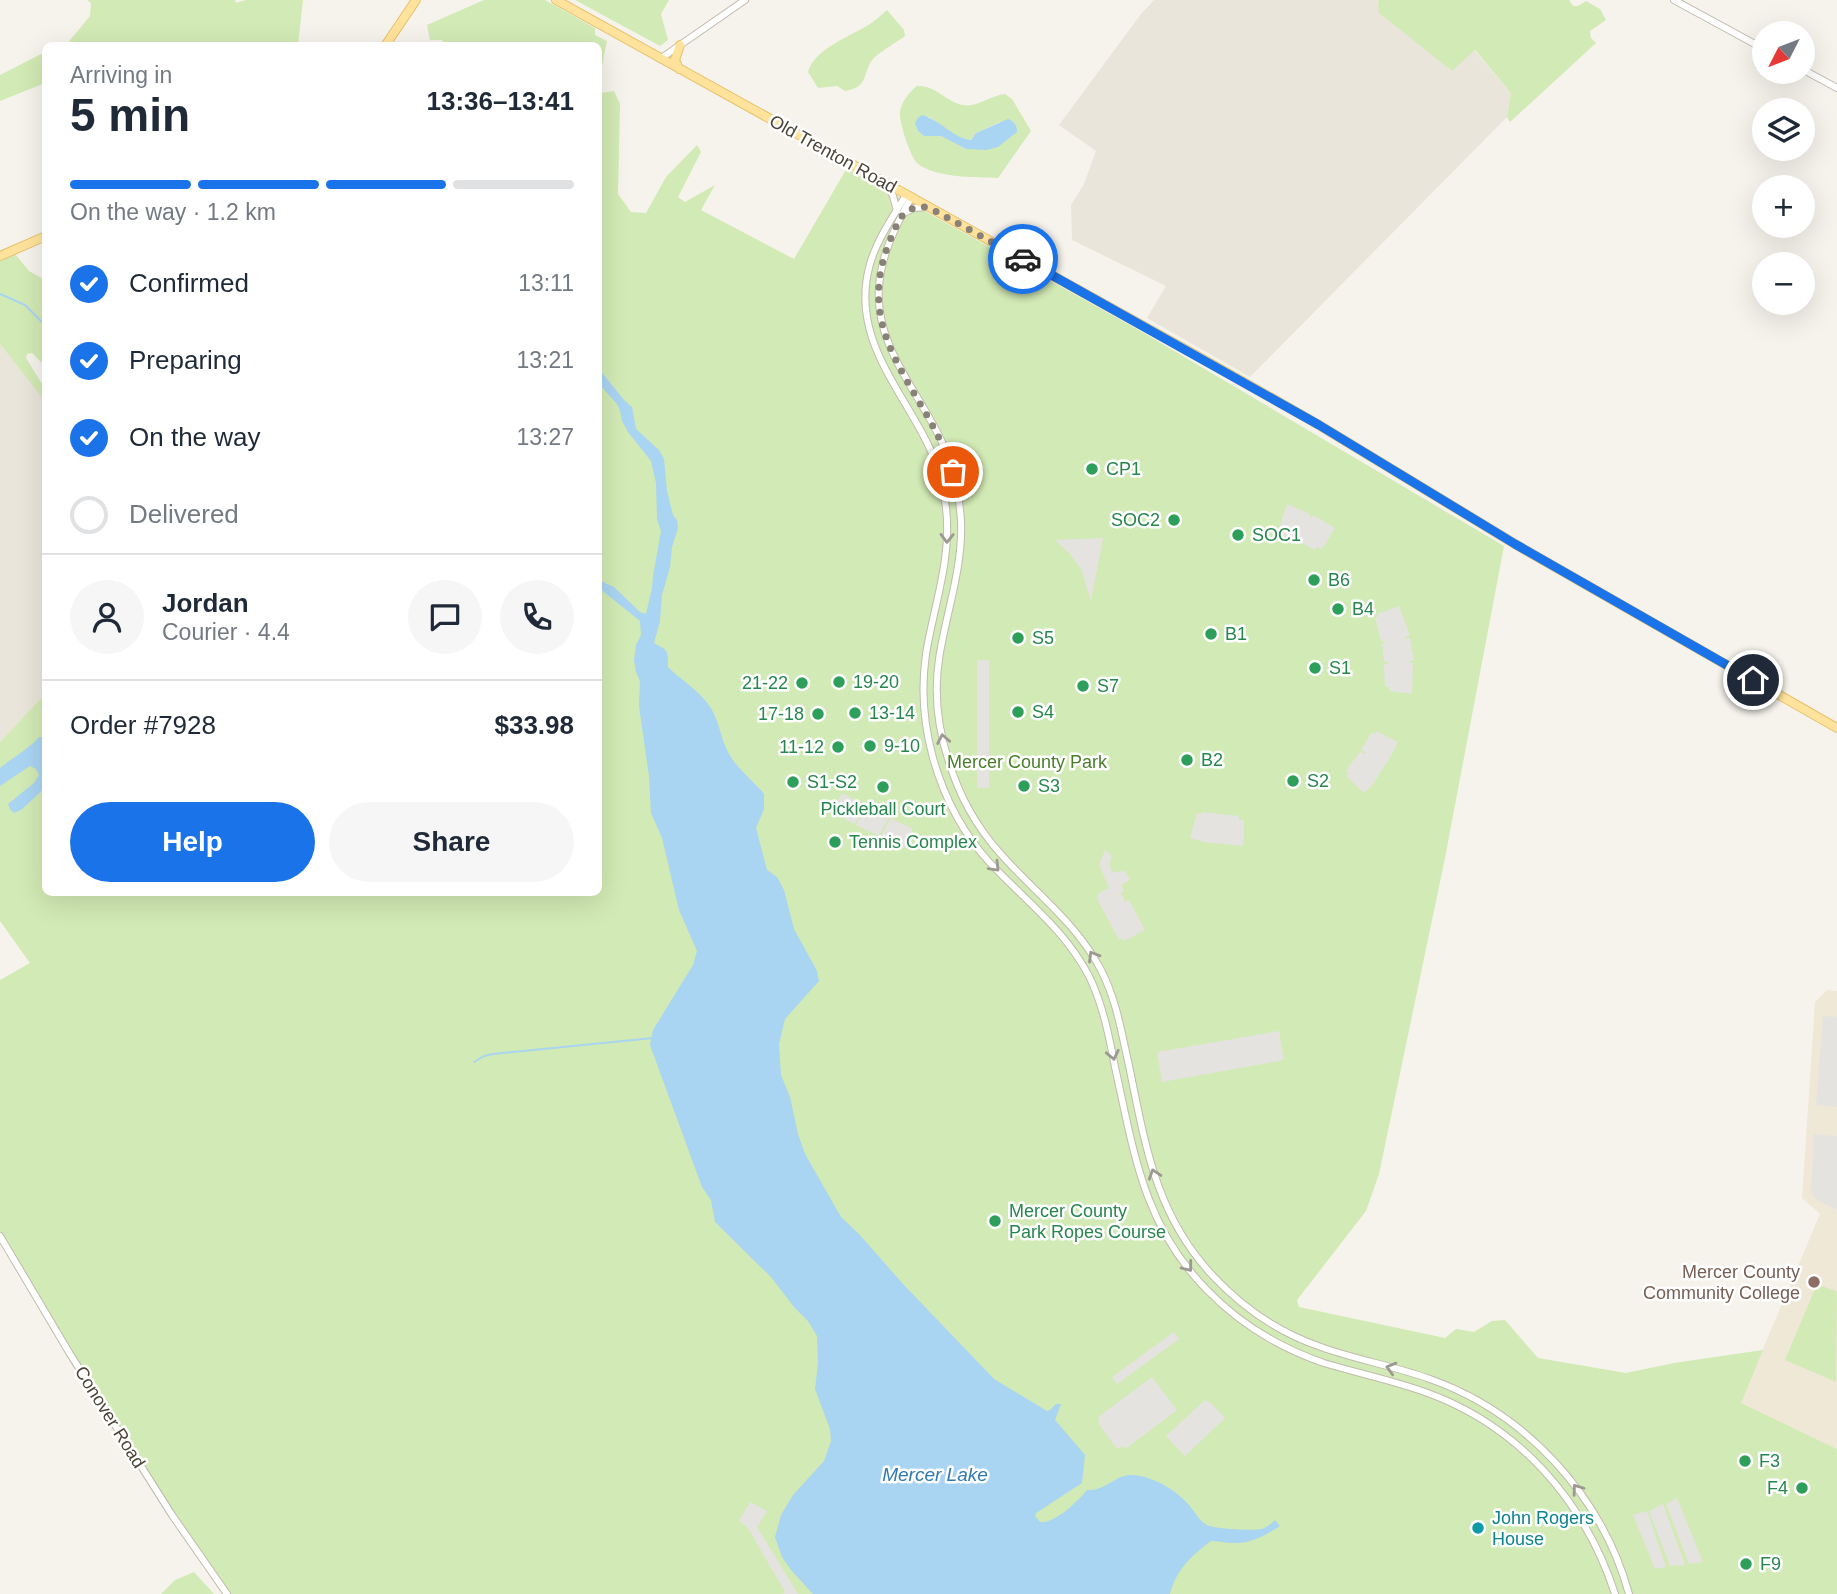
<!DOCTYPE html>
<html lang="en">
<head>
<meta charset="utf-8">
<style>
  body { margin:0; font-family:Arial,sans-serif; background:#f6f6f7; color:#1f2937; height:100vh; display:flex; flex-direction:column; font-size:26px; white-space:nowrap }
  * { box-sizing:border-box; margin:0 }
  p { font-size:23px; color:#747a83 }
  .icon { flex:none; width:38px; height:38px; fill:none; stroke:currentColor; stroke-width:2; stroke-linecap:round; stroke-linejoin:round }
  .map { position:relative; flex:1; overflow:hidden }
  .drawer { position:absolute; left:42px; top:42px; width:560px; height:854px; display:flex; flex-direction:column; background:#fff; border-radius:10px; box-shadow:0 7px 28px #0002 }
  .drawer>* { flex:none }
  .needle { width:46px; rotate:228deg }
  .fabs { position:absolute; left:1752px; top:21px; display:grid; gap:14px }
  .fabs a { display:grid; place-items:center; width:63px; height:63px; border-radius:50%; background:#fff; box-shadow:0 7px 28px #0002; font-size:35px }
  .pin { position:absolute; display:grid; place-items:center; width:60px; height:60px; color:#fff; margin:-30px; border:4px solid #fff; border-radius:50%; box-shadow:0 2px 7px #0007 }
  .courier { position:absolute; display:grid; place-items:center; width:70px; height:70px; margin:-35px; border:5px solid #1a73e8; border-radius:50%; background:#fff; color:#222; box-shadow:0 2px 9px #0007 }
  .overview em { font-style:normal; font-weight:600 }
  .overview div { display:flex; flex-direction:column-reverse }
  .overview { display:flex; align-items:center; justify-content:space-between; height:119px; padding:0 28px }
  h1 { font-size:46px; font-weight:600; line-height:52px }
  .bar { display:grid; grid-template-columns:repeat(4,1fr); gap:10px 7px; align-content:center; height:84px; padding:0 28px }
  .bar i { height:9px; border-radius:5px; background:#e0e1e3 }
  .bar .on { background:#1a73e8 }
  .bar p { grid-column:span 4 }
  .line { display:flex; align-items:center; gap:18px; padding:0 28px; border-top:2px solid #e0e1e3 }
  .line div { flex:1 }
  .round { display:grid; place-items:center; flex:none; width:74px; height:74px; border-radius:37px; background:#f6f6f7 }
  ol { padding:0 28px; list-style:none }
  li { display:flex; align-items:center; gap:21px; height:77px }
  li p { margin-inline-start:auto }
  li .icon { padding:7px; border-radius:50%; background:#1a73e8; color:#fff; stroke-width:4 }
  li:last-child { color:#747a83 }
  li i { width:38px; height:38px; border:4px solid #e0e1e3; border-radius:50% }
  .button { display:flex; gap:14px; margin-top:auto; padding:14px 28px }
  .button a { flex:1; height:80px; border-radius:42px; background:#1a73e8; color:#fff; font-size:28px; font-weight:600; line-height:80px; text-align:center }
  .button a+a { background:#f6f6f7; color:#1f2937 }
  .map>svg:first-child { display:block }
</style>
</head>
<body>
<div class="map">
<svg width="1837" height="1594" viewBox="0 0 1837 1594">
  <rect width="100%" height="100%" fill="#f6f3ec"/>
  <path fill="#eae5da" d="M 1154,0 L 1378,0 L 1377,2 L 1451,71 L 1474,50 L 1511,93 L 1507,117 L 1250,377 L 1147,318 L 1166,286 L 1072,240 L 1071,205 L 1084,184 L 1096,151 L 1059,125 L 1141,14 Z
    M 0,344 L 46,401 L 45,694 L 0,742 Z"/>
  <path fill="#efe8d6" d="M 1827,990 L 1837,991 L 1837,1449 L 1740,1403 L 1820,1214 L 1802,1198 L 1815,1002 Z"/>
  <path fill="#d2eab5" fill-rule="evenodd" d="M 87,0 L 235,0 L 236,3 L 246,0 L 303,0 L 298,45 L 66,45 L 90,16 L 91,3 Z
    M 484,0 L 545,0 L 595,28 L 595,35 L 607,41 L 599,81 L 600,93 L 614,91 L 620,104 L 618,194 L 631,212 L 646,213 L 666,177 L 697,145 L 701,152 L 678,197 L 685,202 L 715,185 L 701,210 L 794,259 L 847,168 L 1137,329 L 1504,546 L 1445,858 L 1379,1174 L 1366,1211 L 1297,1300 L 1299,1307 L 1445,1338 L 1456,1329 L 1474,1332 L 1492,1321 L 1505,1320 L 1538,1358 L 1626,1373 L 1674,1363 L 1763,1350 L 1741,1403 L 1837,1449 L 1837,1594 L 231,1594 L 172,1510 L 0,1236 L 0,980 L 30,963 L 0,921 L 0,742 L 45,694 L 46,892 L 598,892 L 598,46 L 446,45 L 442,40 L 430,40 L 427,25 Z
    M 575,0 L 669,0 L 661,14 L 668,40 L 660,46 Z
    M 1378,0 L 1569,0 L 1573,6 L 1578,6 L 1586,1 L 1600,9 L 1606,20 L 1590,31 L 1591,38 L 1596,43 L 1510,122 L 1507,117 L 1511,93 L 1475,50 L 1452,71 L 1379,13 Z
    M 887,10 L 904,30 L 905,36 C 897,42 878,53 873,59 C 862,72 870,87 845,91 L 837,86 L 818,88 L 808,72 C 814,49 851,36 870,24 C 876,20 881,15 887,10 Z
    M 45,52 L 45,83 L 0,101 L 0,75 Z
    M 917,86 C 936,85 946,102 963,105 C 977,108 991,95 1005,94 L 1012,99 L 1031,131 L 998,178 C 975,177 937,178 918,164 C 911,159 899,122 900,113 C 900,104 910,91 917,86 ZM 929,117 C 942,125 956,139 971,140 L 976,133 L 1002,121 L 966,149 L 941,136 L 924,136 L 918,131 L 916,123 Z
    M 15,254 L 29,271 L 45,280 L 45,359 L 43,359 L 42,363 L 32,353 L 27,354 L 26,358 L 45,389 L 45,401 L 0,344 L 0,261 Z
    M 1817,1284 L 1837,1292 L 1836,1382 L 1785,1360 Z
    M 194,1572 L 214,1594 L 161,1594 L 175,1580 Z"/>
  <path fill="#e5e3e0" d="M 1287,504 L 1310,514 L 1310,517 L 1311,518 L 1313,515 L 1335,528 L 1322,549 L 1317,547 L 1315,550 L 1300,542 L 1301,538 L 1299,538 L 1297,541 L 1282,534 L 1283,530 L 1279,528 Z
    M 1103,538 L 1091,601 L 1081,569 L 1070,554 L 1055,540 Z
    M 1399,606 L 1410,635 L 1406,636 L 1406,639 L 1410,638 L 1414,660 L 1409,661 L 1410,663 L 1413,663 L 1412,694 L 1389,691 L 1389,687 L 1385,686 L 1384,664 L 1388,664 L 1388,661 L 1384,662 L 1382,643 L 1385,643 L 1385,641 L 1381,641 L 1375,618 L 1378,616 L 1377,614 Z
    M 977,660 L 989,660 L 989,788 L 977,788 Z
    M 1376,731 L 1398,742 L 1392,754 L 1373,784 L 1364,793 L 1346,776 L 1349,773 L 1346,770 L 1360,752 L 1364,754 L 1365,752 L 1361,750 L 1371,733 L 1375,734 Z
    M 842,793 L 864,805 L 855,824 L 832,813 Z
    M 866,806 L 889,817 L 879,836 L 856,825 Z
    M 1202,812 L 1239,816 L 1239,820 L 1244,820 L 1243,846 L 1204,842 L 1190,838 L 1197,813 L 1201,814 Z
    M 890,818 L 913,829 L 904,848 L 881,837 Z
    M 1105,850 L 1112,856 L 1109,864 L 1112,872 L 1125,871 L 1130,880 L 1121,885 L 1124,891 L 1121,893 L 1125,902 L 1129,900 L 1145,930 L 1124,941 L 1122,938 L 1119,940 L 1097,899 L 1099,893 L 1109,888 L 1099,865 Z
    M 1823,1016 L 1837,1017 L 1837,1107 L 1816,1105 Z
    M 1279,1031 L 1284,1060 L 1162,1082 L 1157,1052 Z
    M 1814,1134 L 1837,1136 L 1837,1210 L 1818,1201 L 1813,1196 L 1811,1191 Z
    M 1174,1332 L 1179,1339 L 1117,1384 L 1112,1377 Z
    M 1152,1377 L 1177,1410 L 1125,1449 L 1123,1446 L 1117,1449 L 1098,1423 L 1100,1421 L 1098,1417 Z
    M 1205,1400 L 1208,1402 L 1209,1401 L 1225,1418 L 1185,1456 L 1166,1436 Z
    M 1677,1498 L 1703,1562 L 1689,1564 L 1666,1504 Z
    M 750,1502 L 767,1511 L 757,1527 L 798,1594 L 783,1594 L 785,1592 L 748,1528 L 739,1521 Z
    M 1663,1504 L 1685,1565 L 1670,1566 L 1649,1511 Z
    M 1647,1511 L 1666,1567 L 1655,1569 L 1633,1515 Z"/>
  <path fill="#a9d4f2" d="M 922,115 C 940,120 953,138 971,140 L 976,133 L 1008,119 C 1014,121 1017,125 1017,132 L 998,147 L 986,150 L 966,149 L 941,136 L 924,136 L 918,131 L 915,123 L 918,118 Z
    M 599,369 L 624,400 L 632,407 L 636,429 L 659,450 L 664,459 L 667,491 L 673,515 L 677,520 L 678,528 L 672,547 L 670,567 L 662,595 L 660,621 L 654,643 C 668,651 668,649 668,667 C 681,680 697,689 708,704 C 719,718 720,738 729,754 C 738,770 753,780 764,794 L 764,809 L 756,828 L 767,870 L 777,877 L 784,890 L 794,929 L 817,971 L 819,981 L 785,1019 L 779,1044 L 781,1075 L 790,1097 L 798,1134 L 805,1154 L 841,1217 L 859,1234 L 903,1284 L 994,1379 L 1047,1411 L 1050,1410 L 1056,1404 L 1061,1404 L 1055,1420 L 1085,1455 L 1082,1483 L 1036,1513 L 1035,1516 L 1040,1522 C 1055,1524 1078,1501 1087,1490 C 1106,1491 1116,1474 1132,1475 C 1153,1476 1176,1490 1189,1505 C 1195,1512 1199,1521 1207,1525 C 1214,1529 1254,1531 1262,1529 C 1267,1527 1271,1524 1275,1520 L 1280,1526 C 1266,1535 1250,1544 1233,1543 C 1226,1543 1218,1541 1211,1541 C 1191,1556 1176,1570 1170,1594 L 813,1594 L 791,1570 L 782,1557 L 775,1537 L 781,1515 L 793,1495 L 824,1461 L 831,1441 L 830,1429 L 815,1389 L 818,1363 L 817,1336 L 808,1321 L 794,1307 L 771,1277 L 715,1222 L 711,1200 L 702,1187 L 650,1045 L 653,1030 L 693,965 L 697,951 L 679,910 L 662,838 L 651,813 L 649,776 L 639,706 L 640,681 L 636,672 L 634,660 L 636,645 L 641,635 L 640,621 L 599,588 L 599,580 L 614,587 L 640,612 L 646,614 L 652,588 L 653,576 L 661,531 L 657,519 L 656,483 L 651,461 L 628,432 L 622,421 L 620,410 L 617,404 L 599,384 Z
    M 39,737 L 43,737 L 45,742 L 45,788 L 21,810 L 14,813 L 10,809 L 8,804 L 34,783 L 39,775 L 36,769 L 30,766 L 0,786 L 0,768 C 13,757 29,749 39,737 Z"/>
  <g fill="none" stroke-linecap="round" stroke-linejoin="round">
    <path stroke="#a9d4f2" stroke-width="2" d="M 0,294 L 25,305 L 46,326
      M 474,1062 L 484,1056 L 493,1054 L 653,1038"/>
    <defs>
      <path id="minor" d="M 1674,0 L 1764,49
        M 660,59 L 745,0
        M 1802,69 L 1837,88
        M 887,184 L 893,196 L 897,211
        M 906,195 C 893,217 877,239 870,264 C 851,331 893,379 922,433 C 935,456 943,482 946,508 C 952,558 934,605 926,654 C 921,688 924,725 933,758 C 944,797 964,835 991,864 C 1026,901 1065,930 1089,976 C 1103,1005 1109,1036 1115,1067 C 1134,1152 1143,1225 1207,1290 C 1239,1323 1280,1348 1324,1363 C 1357,1373 1392,1380 1425,1392 C 1518,1425 1585,1501 1615,1594
        M 911,198 C 896,225 881,255 879,287 C 875,342 912,384 936,430 C 951,458 959,490 961,521 C 963,568 946,613 939,659 C 934,692 938,729 949,762 C 959,795 976,826 999,852 C 1034,892 1076,922 1101,970 C 1116,999 1121,1030 1128,1061 C 1145,1142 1154,1213 1213,1276 C 1243,1308 1280,1333 1321,1347 C 1357,1360 1394,1366 1430,1379 C 1526,1413 1602,1496 1629,1594
        M 904,213 L 914,208 L 927,207
        M 0,1236 L 70,1354 L 172,1515 L 227,1594"/>
      <path id="major" d="M 556,0 L 1203,359 L 1319,425 L 1515,544 L 1837,728
        M 385,46 L 416,0
        M 679,69 L 675,60 L 680,45
        M 0,256 L 46,236"/>
    </defs>
    <use href="#minor" stroke="#c2bbae" stroke-width="8"/>
    <use href="#major" stroke="#e6c16a" stroke-width="10"/>
    <use href="#minor" stroke="#fff" stroke-width="6"/>
    <use href="#major" stroke="#ffe39c" stroke-width="8"/>
  </g>
  <defs><path id="oneway-chevron" d="M-2-3.5L2.5 0L-2 3.5" fill="none" stroke-width="1.6" stroke-linecap="round" stroke-linejoin="round" transform="scale(1.75)"/></defs>
  <g stroke="#9c9892">
    <use href="#oneway-chevron" transform="translate(947 538) rotate(91)"/>
    <use href="#oneway-chevron" transform="translate(943 739) rotate(-101)"/>
    <use href="#oneway-chevron" transform="translate(995 867) rotate(46)"/>
    <use href="#oneway-chevron" transform="translate(1093 956) rotate(-121)"/>
    <use href="#oneway-chevron" transform="translate(1113 1055) rotate(78)"/>
    <use href="#oneway-chevron" transform="translate(1154 1174) rotate(-108)"/>
    <use href="#oneway-chevron" transform="translate(1188 1267) rotate(52)"/>
    <use href="#oneway-chevron" transform="translate(1391 1368) rotate(-164)"/>
    <use href="#oneway-chevron" transform="translate(1577 1489) rotate(-126)"/>
  </g>
  <g fill="none" stroke-linecap="round" stroke-linejoin="round">
    <path stroke="#878178" stroke-width="7" stroke-dasharray="0 12.6" d="M 953,472 C 925,386 849,337 891,238 C 900,218 902,206 928,207 L 1023,259"/>
    <path stroke="#1a73e8" stroke-width="9" d="M 1023,259 L 1319,425 L 1515,544 L 1753,680"/>
  </g>
  <g fill="#2e9e5b" stroke="#fff" stroke-width="2.5">
    <circle cx="1092" cy="469" r="7"/>
    <circle cx="1174" cy="520" r="7"/>
    <circle cx="1238" cy="535" r="7"/>
    <circle cx="1314" cy="580" r="7"/>
    <circle cx="1338" cy="609" r="7"/>
    <circle cx="1211" cy="634" r="7"/>
    <circle cx="1018" cy="638" r="7"/>
    <circle cx="1315" cy="668" r="7"/>
    <circle cx="839" cy="682" r="7"/>
    <circle cx="802" cy="683" r="7"/>
    <circle cx="1083" cy="686" r="7"/>
    <circle cx="1018" cy="712" r="7"/>
    <circle cx="855" cy="713" r="7"/>
    <circle cx="818" cy="714" r="7"/>
    <circle cx="870" cy="746" r="7"/>
    <circle cx="838" cy="747" r="7"/>
    <circle cx="1187" cy="760" r="7"/>
    <circle cx="1293" cy="781" r="7"/>
    <circle cx="793" cy="782" r="7"/>
    <circle cx="1024" cy="786" r="7"/>
    <circle cx="883" cy="787" r="7"/>
    <circle cx="835" cy="842" r="7"/>
    <circle cx="995" cy="1221" r="7"/>
    <circle cx="1745" cy="1461" r="7"/>
    <circle cx="1802" cy="1488" r="7"/>
    <circle cx="1746" cy="1564" r="7"/>
  </g>
  <circle fill="#8d6e63" stroke="#fff" stroke-width="2.5" cx="1814" cy="1282" r="7"/>
  <circle fill="#0f9aa8" stroke="#fff" stroke-width="2.5" cx="1478" cy="1528" r="7"/>
  <g text-anchor="middle" dominant-baseline="central" stroke-width="5" stroke-linejoin="round" paint-order="stroke">
    <g font-size="18" fill="#4b4439" stroke="#fff">
      <text transform="translate(833 154) rotate(29)">Old Trenton Road</text>
      <text transform="translate(110 1417) rotate(58)">Conover Road</text>
    </g>
    <g font-size="18" fill="#27864d" stroke="#fff" text-anchor="start">
      <text x="1106" y="469">CP1</text>
      <text x="1160" y="520" text-anchor="end">SOC2</text>
      <text x="1252" y="535">SOC1</text>
      <text x="1328" y="580">B6</text>
      <text x="1352" y="609">B4</text>
      <text x="1225" y="634">B1</text>
      <text x="1032" y="638">S5</text>
      <text x="1329" y="668">S1</text>
      <text x="853" y="682">19-20</text>
      <text x="788" y="683" text-anchor="end">21-22</text>
      <text x="1097" y="686">S7</text>
      <text x="1032" y="712">S4</text>
      <text x="869" y="713">13-14</text>
      <text x="804" y="714" text-anchor="end">17-18</text>
      <text x="884" y="746">9-10</text>
      <text x="824" y="747" text-anchor="end">11-12</text>
      <text x="1201" y="760">B2</text>
      <text x="1307" y="781">S2</text>
      <text x="807" y="782">S1-S2</text>
      <text x="1038" y="786">S3</text>
      <text x="883" y="809" text-anchor="middle">Pickleball Court</text>
      <text x="849" y="842">Tennis Complex</text>
      <text x="1009" y="1211">Mercer County<tspan x="1009" dy="21">Park Ropes Course</tspan></text>
      <text x="1759" y="1461">F3</text>
      <text x="1788" y="1488" text-anchor="end">F4</text>
      <text x="1760" y="1564">F9</text>
    </g>
    <g font-size="18" fill="#4a7f2a" stroke="#fff">
      <text x="1027" y="762">Mercer County Park</text>
    </g>
    <g font-size="18" fill="#785e54" stroke="#fff" text-anchor="end">
      <text x="1800" y="1272">Mercer County<tspan x="1800" dy="21">Community College</tspan></text>
    </g>
    <g font-size="18" fill="#0d838f" stroke="#fff" text-anchor="start">
      <text x="1492" y="1518">John Rogers<tspan x="1492" dy="21">House</tspan></text>
    </g>
    <g font-size="19" font-style="italic" fill="#2e7ab2" stroke="#fff">
      <text x="935" y="1474">Mercer Lake</text>
    </g>
  </g>
</svg>
<div class="fabs">
<a><svg class="needle" viewBox="-14 -14 28 28"><path d="M0-13l5 13h-10z" fill="#e53935"/><path d="M0 13l5-13h-10z" fill="#747a83"/></svg></a>
<a><svg class="icon" aria-label="layers" viewBox="0 0 24 24"><path d="M12 4l9 5-9 5-9-5zM3 14l9 5 9-5"/></svg></a>
<a>+</a>
<a>−</a>
</div>
<div class="pin" style="left:953px;top:472px;background:#ea580c"><svg class="icon" aria-label="bag" viewBox="0 0 24 24"><path d="M5 8h14l-1 12H6zM9 8a3 3 0 0 1 6 0"/></svg></div>
<div class="pin" style="left:1753px;top:680px;background:#1f2937"><svg class="icon" aria-label="home" viewBox="0 0 24 24"><path d="M3 11l9-7 9 7M6 9v11h12V9"/></svg></div>
<div class="courier" style="left:1023px;top:259px"><svg class="icon" aria-label="car" viewBox="0 0 24 24"><path d="M5 17H2v-5l4-1 3-4h7l3 4 3 1v5h-3M9 17h6M6 11h13"/><circle cx="7" cy="17" r="2"/><circle cx="17" cy="17" r="2"/></svg></div>
<section class="drawer">
<div class="overview"><div><h1>5 min</h1><p>Arriving in</p></div><em>13:36–13:41</em></div>
<div class="bar"><i class="on"></i><i class="on"></i><i class="on"></i><i></i><p>On the way · 1.2 km</p></div>
<ol>
<li><svg class="icon" aria-label="check" viewBox="0 0 24 24"><path d="M5 12l5 5 9-10"/></svg>Confirmed<p>13:11</p></li>
<li><svg class="icon" aria-label="check" viewBox="0 0 24 24"><path d="M5 12l5 5 9-10"/></svg>Preparing<p>13:21</p></li>
<li><svg class="icon" aria-label="check" viewBox="0 0 24 24"><path d="M5 12l5 5 9-10"/></svg>On the way<p>13:27</p></li>
<li><i></i>Delivered</li>
</ol>
<div class="line" style="height:126px"><a class="round"><svg class="icon" aria-label="person" viewBox="0 0 24 24"><circle cx="12" cy="8" r="4"/><path d="M4 21q1-7 8-7t8 7"/></svg></a><div><b>Jordan</b><p>Courier · 4.4</p></div><a class="round"><svg class="icon" aria-label="chat" viewBox="0 0 24 24"><path d="M4 5h16v11H9l-5 4z"/></svg></a><a class="round"><svg class="icon" aria-label="phone" viewBox="0 0 24 24"><path d="M5 4h4l2 5-3 2q2 4 5 5l2-3 5 2v4C11 20 4 13 5 4z"/></svg></a></div>
<div class="line" style="height:91px"><div>Order #7928</div><b>$33.98</b></div>
<div class="button"><a>Help</a><a>Share</a></div>
</section>
</div>
</body>
</html>
